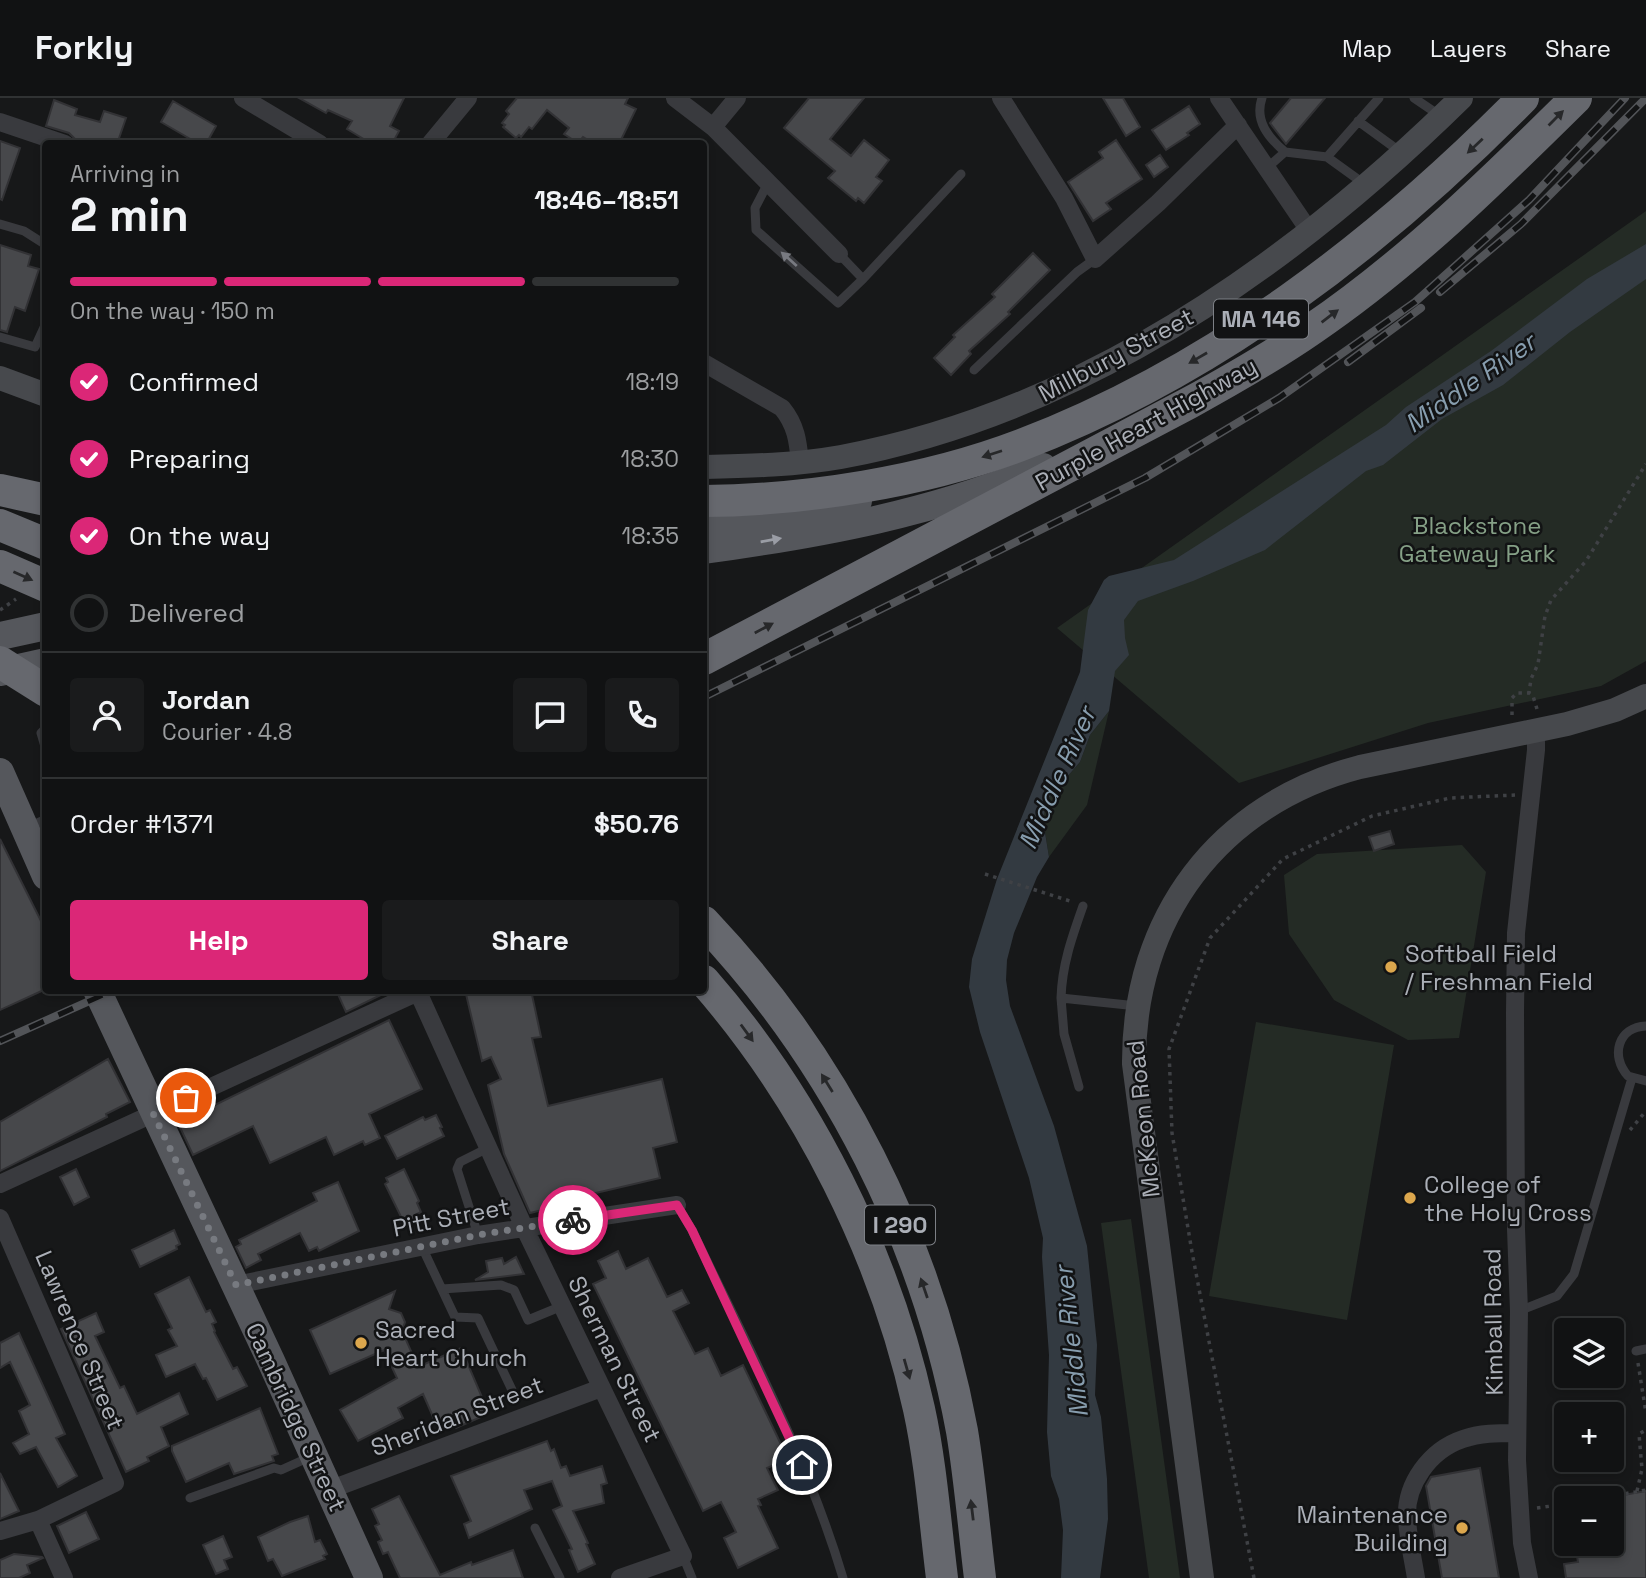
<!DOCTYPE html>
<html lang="en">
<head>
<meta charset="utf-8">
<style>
  body { margin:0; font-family:"Space Grotesk",sans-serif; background:#1a1b1c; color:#f1f3f6; height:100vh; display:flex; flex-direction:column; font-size:26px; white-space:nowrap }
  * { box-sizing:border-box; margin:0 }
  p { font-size:23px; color:#9c9ea0 }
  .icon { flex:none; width:38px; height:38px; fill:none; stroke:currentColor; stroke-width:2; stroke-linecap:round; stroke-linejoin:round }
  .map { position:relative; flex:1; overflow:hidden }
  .side { position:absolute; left:42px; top:42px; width:665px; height:854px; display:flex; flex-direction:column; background:#111213; border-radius:7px; box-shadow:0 4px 10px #0003,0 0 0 2px #303233 }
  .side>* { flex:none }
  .fabs { position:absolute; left:1554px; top:1220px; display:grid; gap:14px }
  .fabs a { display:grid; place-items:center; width:70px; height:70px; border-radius:7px; background:#111213; box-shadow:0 4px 10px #0003,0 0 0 2px #303233; font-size:35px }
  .pin { position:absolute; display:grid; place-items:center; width:60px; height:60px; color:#fff; margin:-30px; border:4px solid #fff; border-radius:50%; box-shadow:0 2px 7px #0007 }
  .courier { position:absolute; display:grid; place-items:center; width:70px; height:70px; margin:-35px; border:5px solid #db2777; border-radius:50%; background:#fff; color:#222; box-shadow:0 2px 9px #0007 }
  .summary em { font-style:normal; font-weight:600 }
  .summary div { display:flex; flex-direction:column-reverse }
  .summary { display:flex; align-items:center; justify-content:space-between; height:119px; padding:0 28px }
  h1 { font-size:46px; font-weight:600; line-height:52px }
  .bar { display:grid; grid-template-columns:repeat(4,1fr); gap:10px 7px; align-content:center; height:84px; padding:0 28px }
  .bar i { height:9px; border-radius:5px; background:#303233 }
  .bar .on { background:#db2777 }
  .bar p { grid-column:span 4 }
  .line { display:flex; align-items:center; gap:18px; padding:0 28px; border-top:2px solid #303233 }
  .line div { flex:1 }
  .round { display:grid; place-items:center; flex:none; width:74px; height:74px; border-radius:7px; background:#1a1b1c }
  ol { padding:0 28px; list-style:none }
  li { display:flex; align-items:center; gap:21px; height:77px }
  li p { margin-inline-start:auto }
  li .icon { padding:7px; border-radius:50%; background:#db2777; color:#fff; stroke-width:4 }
  li:last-child { color:#9c9ea0 }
  li i { width:38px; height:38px; border:4px solid #303233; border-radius:50% }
  .action { display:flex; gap:14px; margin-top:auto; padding:14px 28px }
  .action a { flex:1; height:80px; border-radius:7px; background:#db2777; color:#fff; font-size:28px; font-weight:600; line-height:80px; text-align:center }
  .action a+a { background:#1a1b1c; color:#f1f3f6 }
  header { display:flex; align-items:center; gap:42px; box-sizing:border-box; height:98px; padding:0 35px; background:#111213; border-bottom:2px solid #303233 }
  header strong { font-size:33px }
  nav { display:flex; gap:38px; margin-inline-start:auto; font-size:24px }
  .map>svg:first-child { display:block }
</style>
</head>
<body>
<header>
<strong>Forkly</strong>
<nav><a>Map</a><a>Layers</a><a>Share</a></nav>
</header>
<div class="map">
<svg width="1646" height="1480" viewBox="0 0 1646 1480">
  <rect width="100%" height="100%" fill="#171819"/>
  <path fill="#242b25" d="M 1646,113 L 1646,563 L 1601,588 L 1428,625 L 1239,685 L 1057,530 Z
    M 1109,613 L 1087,707 L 1049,759 L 1043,721 L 1047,702 L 1080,664 L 1090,637 Z
    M 1462,747 L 1486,774 L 1459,940 L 1408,942 L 1334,902 L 1289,836 L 1284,777 L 1317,756 Z
    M 1256,924 L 1394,947 L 1347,1222 L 1209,1198 Z
    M 1131,1121 L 1180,1480 L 1149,1480 L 1101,1125 Z"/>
  <path fill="#333a41" d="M 1646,146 L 1646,181 L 1570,234 L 1503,287 L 1442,321 L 1383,367 L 1366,373 L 1265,452 L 1193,483 L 1138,503 L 1124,522 L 1125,540 L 1129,557 L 1115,573 L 1109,613 L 1090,637 L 1080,664 L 1047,702 L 1043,722 L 1049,759 L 1037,779 L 1014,835 L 1007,862 L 1006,882 L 1010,908 L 1054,1028 L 1087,1148 L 1097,1247 L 1095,1297 L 1101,1319 L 1107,1381 L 1108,1421 L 1100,1480 L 1061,1480 L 1063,1432 L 1059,1401 L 1051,1378 L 1047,1334 L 1049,1257 L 1042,1159 L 1043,1140 L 1029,1080 L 980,934 L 969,889 L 972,861 L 997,781 L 1080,574 L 1088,512 L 1104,482 L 1109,478 L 1174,462 L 1386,327 L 1406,309 L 1491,253 L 1587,181 Z"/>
  <path fill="#47484b" stroke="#323235" stroke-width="2" d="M 299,0 L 404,0 L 390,28 L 399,33 L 392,46 L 372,46 L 347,31 L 352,23 L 328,12 L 326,15 Z
    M 517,0 L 628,0 L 625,6 L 636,11 L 619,46 L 595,46 L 583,39 L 578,45 L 564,36 L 569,30 L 547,12 L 532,31 L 529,29 L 521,39 L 519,37 L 516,40 L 503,29 L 505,27 L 502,25 L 509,16 L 506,13 Z
    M 809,0 L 864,0 L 830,41 L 851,58 L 864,42 L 889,62 L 876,79 L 882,83 L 864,105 L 858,100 L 856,103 L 828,80 L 835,73 L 784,30 Z
    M 1103,0 L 1123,0 L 1140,29 L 1126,38 Z
    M 1291,0 L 1325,0 L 1286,46 L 1270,25 Z
    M 54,2 L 77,11 L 75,17 L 100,24 L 104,13 L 126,20 L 117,46 L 85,46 L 76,42 L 69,35 L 46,28 Z
    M 173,3 L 216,28 L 206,46 L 199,46 L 161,24 Z
    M 1189,8 L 1200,26 L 1187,35 L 1189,37 L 1166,52 L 1152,32 Z
    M 1116,42 L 1142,81 L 1106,105 L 1111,111 L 1093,123 L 1068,84 L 1103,60 L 1099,54 Z
    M 0,43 L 20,50 L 2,102 L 0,101 Z
    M 1160,57 L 1168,69 L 1154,79 L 1146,67 Z
    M 0,147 L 31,157 L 28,168 L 39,171 L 25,213 L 15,209 L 7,234 L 0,232 Z
    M 1033,155 L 1050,172 L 1008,214 L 1010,216 L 969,253 L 971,256 L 951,277 L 934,260 L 955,239 L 953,237 L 995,199 L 992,196 Z
    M 1390,733 L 1394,746 L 1374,753 L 1369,739 Z
    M 0,741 L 46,833 L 46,891 L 0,912 Z
    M 336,892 L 391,892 L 346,914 Z
    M 465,892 L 531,892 L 541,939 L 532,940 L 548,1008 L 662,981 L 677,1044 L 653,1050 L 660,1080 L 570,1101 L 571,1105 L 530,1115 L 504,1056 L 488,987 L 501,981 L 491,959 L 482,963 Z
    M 389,922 L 422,991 L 369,1016 L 380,1040 L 365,1047 L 363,1043 L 334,1057 L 326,1039 L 270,1065 L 253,1028 L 193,1057 L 178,1025 Z
    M 108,961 L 130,1004 L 106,1016 L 107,1019 L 0,1073 L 0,1024 Z
    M 436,1017 L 442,1029 L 440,1030 L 444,1038 L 397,1061 L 385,1038 L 423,1019 L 425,1022 Z
    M 76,1071 L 89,1099 L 74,1107 L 60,1079 Z
    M 404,1071 L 419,1103 L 417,1105 L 421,1114 L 415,1117 L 417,1121 L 405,1127 L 385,1086 L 388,1084 L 386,1080 Z
    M 338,1084 L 359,1133 L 319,1153 L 317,1149 L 309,1153 L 300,1135 L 258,1156 L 261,1162 L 246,1170 L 236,1149 L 241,1146 L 239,1142 L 317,1103 L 313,1095 Z
    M 174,1132 L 180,1146 L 176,1148 L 177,1151 L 140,1169 L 132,1152 Z
    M 618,1153 L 626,1171 L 648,1160 L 667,1199 L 682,1192 L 689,1205 L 673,1213 L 695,1256 L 708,1250 L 721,1278 L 743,1267 L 788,1361 L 767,1370 L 778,1392 L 758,1401 L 761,1407 L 758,1408 L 778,1450 L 738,1470 L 724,1440 L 736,1434 L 721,1404 L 703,1413 L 593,1186 L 606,1180 L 598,1163 Z
    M 516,1159 L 524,1176 L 475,1182 L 488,1174 L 486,1163 L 502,1160 L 504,1166 Z
    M 189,1179 L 206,1214 L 210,1212 L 216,1224 L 212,1226 L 215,1233 L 214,1234 L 233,1271 L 237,1269 L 247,1288 L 217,1302 L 206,1280 L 203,1281 L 195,1266 L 166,1279 L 156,1257 L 177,1248 L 168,1232 L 172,1230 L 155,1196 Z
    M 395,1193 L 389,1211 L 401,1215 L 405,1224 L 402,1233 L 418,1269 L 461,1250 L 487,1311 L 479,1315 L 481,1319 L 456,1330 L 454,1325 L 449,1327 L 447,1324 L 437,1328 L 423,1296 L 398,1310 L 403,1320 L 358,1343 L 340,1312 L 397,1280 L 384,1252 L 330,1276 L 310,1232 Z
    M 96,1215 L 104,1234 L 95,1238 L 120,1290 L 124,1288 L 137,1316 L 179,1295 L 188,1316 L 161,1329 L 169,1348 L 147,1359 L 149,1363 L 126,1374 L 61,1231 Z
    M 19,1235 L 65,1336 L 56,1340 L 77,1378 L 58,1389 L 36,1349 L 20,1356 L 13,1345 L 29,1336 L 19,1313 L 30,1307 L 10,1264 L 0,1270 L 0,1245 Z
    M 260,1310 L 278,1356 L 272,1358 L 274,1363 L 234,1376 L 229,1365 L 186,1384 L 172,1353 L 172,1348 Z
    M 547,1343 L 551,1353 L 554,1351 L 561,1370 L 566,1368 L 570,1378 L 602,1368 L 607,1385 L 601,1387 L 604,1405 L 573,1413 L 588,1445 L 586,1446 L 595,1466 L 578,1474 L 569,1452 L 572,1451 L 553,1412 L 562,1408 L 552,1383 L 524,1392 L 532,1411 L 469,1440 L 464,1426 L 471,1423 L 451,1378 Z
    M 1480,1370 L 1499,1480 L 1442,1480 L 1426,1388 L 1431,1379 Z
    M 0,1375 L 19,1413 L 0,1421 Z
    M 1646,1393 L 1646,1480 L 1566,1480 L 1564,1466 L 1578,1464 L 1575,1446 L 1612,1446 L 1612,1399 Z
    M 399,1398 L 440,1477 L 471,1464 L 472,1467 L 513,1452 L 523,1480 L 400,1480 L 388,1454 L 383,1456 L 378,1444 L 382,1442 L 375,1428 L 379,1426 L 372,1411 Z
    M 86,1414 L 99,1441 L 69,1455 L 57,1428 Z
    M 308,1418 L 315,1444 L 320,1442 L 327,1456 L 323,1458 L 325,1461 L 282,1478 L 273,1461 L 268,1463 L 258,1439 L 290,1424 Z
    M 223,1438 L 232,1459 L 224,1462 L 228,1471 L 216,1476 L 203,1447 Z
    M 14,1456 L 42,1459 L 43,1460 L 27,1467 L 30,1475 L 19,1480 L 0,1480 L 0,1462 Z"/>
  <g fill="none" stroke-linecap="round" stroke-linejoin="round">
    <path stroke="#3f4145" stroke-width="3.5" stroke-dasharray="3.5 5" stroke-linecap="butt" d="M 0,512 L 16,501
      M 1537,611 L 1533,598 L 1529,595 L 1531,581 L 1538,566 L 1545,518 L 1551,502 L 1586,463 L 1646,366
      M 1512,617 L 1512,600 L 1517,595 L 1529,595
      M 985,776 L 1073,804
      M 1630,1032 L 1646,1013
      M 1638,1265 L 1646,1315
      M 1637,1393 L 1642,1371 L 1639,1336 L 1646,1332
      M 1600,1400 L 1646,1392
      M 1537,1410 L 1566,1406
      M 1254,1480 L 1192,1154 L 1172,1035 L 1169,951 L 1210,840 L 1283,761 L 1372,718 L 1450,700 L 1515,697"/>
    <path stroke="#393a3e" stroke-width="9" d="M 1262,0 C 1254,23 1269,40 1285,54 L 1267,70
      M 1414,0 L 1439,17
      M 1358,23 L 1402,55
      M 1285,54 L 1327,59 L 1363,85
      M 1327,59 L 1379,0
      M 768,85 L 755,110 L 756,132 L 838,205 L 863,181
      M 0,126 L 24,133 L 46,147
      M 839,156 L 863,181 L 961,76
      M 0,239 L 35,249 L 46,225
      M 974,272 L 1077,174 L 1095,161
      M 46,630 L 41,635 L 46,652
      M 28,729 L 46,721
      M 1083,808 C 1072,839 1062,867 1061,900 L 1137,908
      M 1061,900 L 1064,936 L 1079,989
      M 1646,928 C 1618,929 1610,958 1628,978 L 1646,983
      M 677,1107 L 692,1132 C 746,1245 807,1359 843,1480
      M 478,1137 L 457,1071 L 460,1064 L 488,1050
      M 422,1149 L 455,1219 L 478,1220 L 512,1292
      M 442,1191 L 501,1187 L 514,1192 L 528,1222 L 562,1208
      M 1519,1213 L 1557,1198 L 1574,1176 L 1632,980
      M 1636,1253 L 1646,1251
      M 190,1400 L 274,1370 L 281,1372 L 312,1358
      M 535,1430 L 560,1480
      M 683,1458 L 692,1480"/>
    <path stroke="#393a3e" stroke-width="18" d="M 243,0 L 320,46
      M 675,0 L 713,29 L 839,156
      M 1001,0 L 1064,100 L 1095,161 L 1158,105 L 1238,27
      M 1219,0 L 1310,134
      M 0,24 L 65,46
      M 713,29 L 737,0
      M 430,46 L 468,0
      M 704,265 L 782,310 C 796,327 798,343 800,365
      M 0,1086 L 418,894 L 524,1129 L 683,1458 L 620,1480
      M 0,1120 L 115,1385 L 38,1422 L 0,1433
      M 236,1187 L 478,1137 L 677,1107
      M 329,1392 L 601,1290
      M 38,1422 L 64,1480
      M 1416,1480 C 1413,1461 1408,1440 1407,1421 C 1405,1386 1430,1352 1463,1341 C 1480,1335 1498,1335 1517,1335
      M 1529,1480 L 1522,1445 L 1517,1362 L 1519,1213 L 1516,1131 L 1515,914 L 1516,835 L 1536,652 L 1536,632"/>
    <path stroke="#47494d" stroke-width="24" d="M 0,280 L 46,297
      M 704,369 C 750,368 796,367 841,359 C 1082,314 1289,169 1461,0
      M 1202,1480 L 1134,966 C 1133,820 1218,706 1360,669 L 1567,626 L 1615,612 L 1646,598"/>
    <path stroke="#55575c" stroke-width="28" d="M 704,428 L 799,415 L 858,403
      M 704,452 C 820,436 935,415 1043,369
      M 0,538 L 46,528
      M 0,574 L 46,564
      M 0,674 L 46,778
      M 97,892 L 271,1263 L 369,1480"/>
    <path stroke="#66686e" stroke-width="32" d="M 0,392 L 46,402
      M 704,403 C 806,402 924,384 1021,347 C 1214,273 1379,146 1523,0
      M 0,427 L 46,446
      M 704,561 L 1189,305 C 1231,282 1273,258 1312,231 C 1409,165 1493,82 1576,0
      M 704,824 C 836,963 927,1143 962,1333 C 970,1381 974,1431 980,1480
      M 704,883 C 808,1002 885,1156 919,1311 C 931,1366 935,1424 942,1480"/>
    <defs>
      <path id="rail" d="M 1440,194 L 1521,126 L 1646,0
        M 1348,264 L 1421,210
        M 704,599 L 1145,380 L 1279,300 L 1415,204 L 1529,102 L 1625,0
        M 0,943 L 114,892"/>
    </defs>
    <use href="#rail" stroke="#525458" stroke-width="8"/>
    <use href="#rail" stroke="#121314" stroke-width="5" stroke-dasharray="16" stroke-linecap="butt"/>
    <path stroke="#66686e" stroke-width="32" d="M 0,468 L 46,488
      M 0,564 L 46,593"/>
  </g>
  <defs><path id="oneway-solid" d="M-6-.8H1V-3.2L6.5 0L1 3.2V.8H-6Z" transform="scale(1.75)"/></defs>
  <g fill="#27282a">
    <use href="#oneway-solid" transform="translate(1556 20) rotate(-45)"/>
    <use href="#oneway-solid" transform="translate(1475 48) rotate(137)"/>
    <use href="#oneway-solid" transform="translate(1330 218) rotate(-37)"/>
    <use href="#oneway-solid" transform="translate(1198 260) rotate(150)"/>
    <use href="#oneway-solid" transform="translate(992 356) rotate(162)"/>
    <use href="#oneway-solid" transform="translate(23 478) rotate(24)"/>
    <use href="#oneway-solid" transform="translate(764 530) rotate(-28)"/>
    <use href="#oneway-solid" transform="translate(747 935) rotate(54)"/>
    <use href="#oneway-solid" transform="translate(827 985) rotate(-122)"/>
    <use href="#oneway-solid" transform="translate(924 1190) rotate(-109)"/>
    <use href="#oneway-solid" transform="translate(907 1271) rotate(74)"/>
    <use href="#oneway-solid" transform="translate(972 1412) rotate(-97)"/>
  </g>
  <use fill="#787a81" href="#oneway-solid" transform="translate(789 161) rotate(-138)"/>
  <use fill="#9a9da5" href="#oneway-solid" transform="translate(771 442) rotate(-10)"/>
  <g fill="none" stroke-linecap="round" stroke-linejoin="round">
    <path stroke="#777a80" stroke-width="7" stroke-dasharray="0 12.6" d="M 186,1000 L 153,1015 L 236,1187 L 478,1137 L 573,1122"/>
    <path stroke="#db2777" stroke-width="9" d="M 573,1122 L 677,1107 L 692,1132 L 802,1367"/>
  </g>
  <g fill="#dca74d" stroke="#121314" stroke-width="2.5">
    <circle cx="1391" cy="869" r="7"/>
    <circle cx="1410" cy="1100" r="7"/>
    <circle cx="361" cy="1245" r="7"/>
    <circle cx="1462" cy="1430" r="7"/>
  </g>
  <g text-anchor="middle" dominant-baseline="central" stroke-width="5" stroke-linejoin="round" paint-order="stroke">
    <g fill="#121314" stroke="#7d8086" stroke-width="2">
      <rect x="1214" y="201.5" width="94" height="39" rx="5"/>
      <rect x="865" y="1107.5" width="70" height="39" rx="5"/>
    </g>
    <g font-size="23" font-weight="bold" fill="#abafb7">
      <text x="1261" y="221">MA 146</text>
      <text x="900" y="1127">I 290</text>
    </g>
    <g font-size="24" fill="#abafb7" stroke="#121314">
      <text transform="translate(1116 257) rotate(-28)">Millbury Street</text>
      <text transform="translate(1146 326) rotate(-29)">Purple Heart Highway</text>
      <text transform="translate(1143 1021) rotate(-96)">McKeon Road</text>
      <text transform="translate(451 1119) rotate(-11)">Pitt Street</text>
      <text transform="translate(1493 1224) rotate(-91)">Kimball Road</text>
      <text transform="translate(80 1242) rotate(67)">Lawrence Street</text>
      <text transform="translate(615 1261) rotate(64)">Sherman Street</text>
      <text transform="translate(457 1318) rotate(-21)">Sheridan Street</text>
      <text transform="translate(296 1319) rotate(65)">Cambridge Street</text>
    </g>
    <g font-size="24" fill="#85a086" stroke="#121314">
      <text x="1477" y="427">Blackstone<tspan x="1477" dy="28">Gateway Park</tspan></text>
    </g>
    <g font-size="24" fill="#abafb7" stroke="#121314" text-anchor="start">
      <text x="1405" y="855">Softball Field<tspan x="1405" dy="28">/ Freshman Field</tspan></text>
      <text x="1424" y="1086">College of<tspan x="1424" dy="28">the Holy Cross</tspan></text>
      <text x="375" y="1231">Sacred<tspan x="375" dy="28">Heart Church</tspan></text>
      <text x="1448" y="1416" text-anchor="end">Maintenance<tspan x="1448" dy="28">Building</tspan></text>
    </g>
    <g font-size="26" font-style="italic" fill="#879dae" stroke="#121314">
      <text transform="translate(1470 285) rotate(-35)">Middle River</text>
      <text transform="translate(1057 680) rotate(-66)">Middle River</text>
      <text transform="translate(1071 1244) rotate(-96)">Middle River</text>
    </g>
  </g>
</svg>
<div class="fabs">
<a><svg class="icon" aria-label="layers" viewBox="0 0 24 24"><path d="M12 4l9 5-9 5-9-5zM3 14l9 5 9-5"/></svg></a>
<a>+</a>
<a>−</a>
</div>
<div class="pin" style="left:186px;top:1000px;background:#ea580c"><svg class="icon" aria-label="bag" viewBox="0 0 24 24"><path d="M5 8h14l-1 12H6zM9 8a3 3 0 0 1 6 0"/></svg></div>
<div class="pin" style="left:802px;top:1367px;background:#1f2937"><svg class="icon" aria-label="home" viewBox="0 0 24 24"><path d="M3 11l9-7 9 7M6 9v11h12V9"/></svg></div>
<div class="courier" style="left:573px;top:1122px"><svg class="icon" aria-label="bike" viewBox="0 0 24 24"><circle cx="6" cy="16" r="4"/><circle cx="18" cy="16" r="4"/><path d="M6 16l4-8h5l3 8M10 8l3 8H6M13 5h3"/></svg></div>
<section class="side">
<div class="summary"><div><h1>2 min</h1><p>Arriving in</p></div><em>18:46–18:51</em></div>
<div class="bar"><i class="on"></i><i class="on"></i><i class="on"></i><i></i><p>On the way · 150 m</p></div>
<ol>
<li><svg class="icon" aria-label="check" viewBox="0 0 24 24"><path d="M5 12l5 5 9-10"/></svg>Confirmed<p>18:19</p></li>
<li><svg class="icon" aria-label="check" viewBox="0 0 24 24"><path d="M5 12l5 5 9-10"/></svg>Preparing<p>18:30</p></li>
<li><svg class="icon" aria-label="check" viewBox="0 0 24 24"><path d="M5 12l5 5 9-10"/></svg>On the way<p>18:35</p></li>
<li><i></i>Delivered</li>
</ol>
<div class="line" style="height:126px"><a class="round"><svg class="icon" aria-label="person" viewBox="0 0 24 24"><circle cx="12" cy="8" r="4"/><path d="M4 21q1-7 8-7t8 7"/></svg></a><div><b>Jordan</b><p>Courier · 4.8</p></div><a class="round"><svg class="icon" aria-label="chat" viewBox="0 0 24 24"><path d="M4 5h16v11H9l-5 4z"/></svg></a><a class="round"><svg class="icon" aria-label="phone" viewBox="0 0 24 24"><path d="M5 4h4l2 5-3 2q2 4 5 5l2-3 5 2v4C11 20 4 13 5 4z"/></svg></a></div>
<div class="line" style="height:91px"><div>Order #1371</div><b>$50.76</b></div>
<div class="action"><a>Help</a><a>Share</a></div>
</section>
</div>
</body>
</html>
